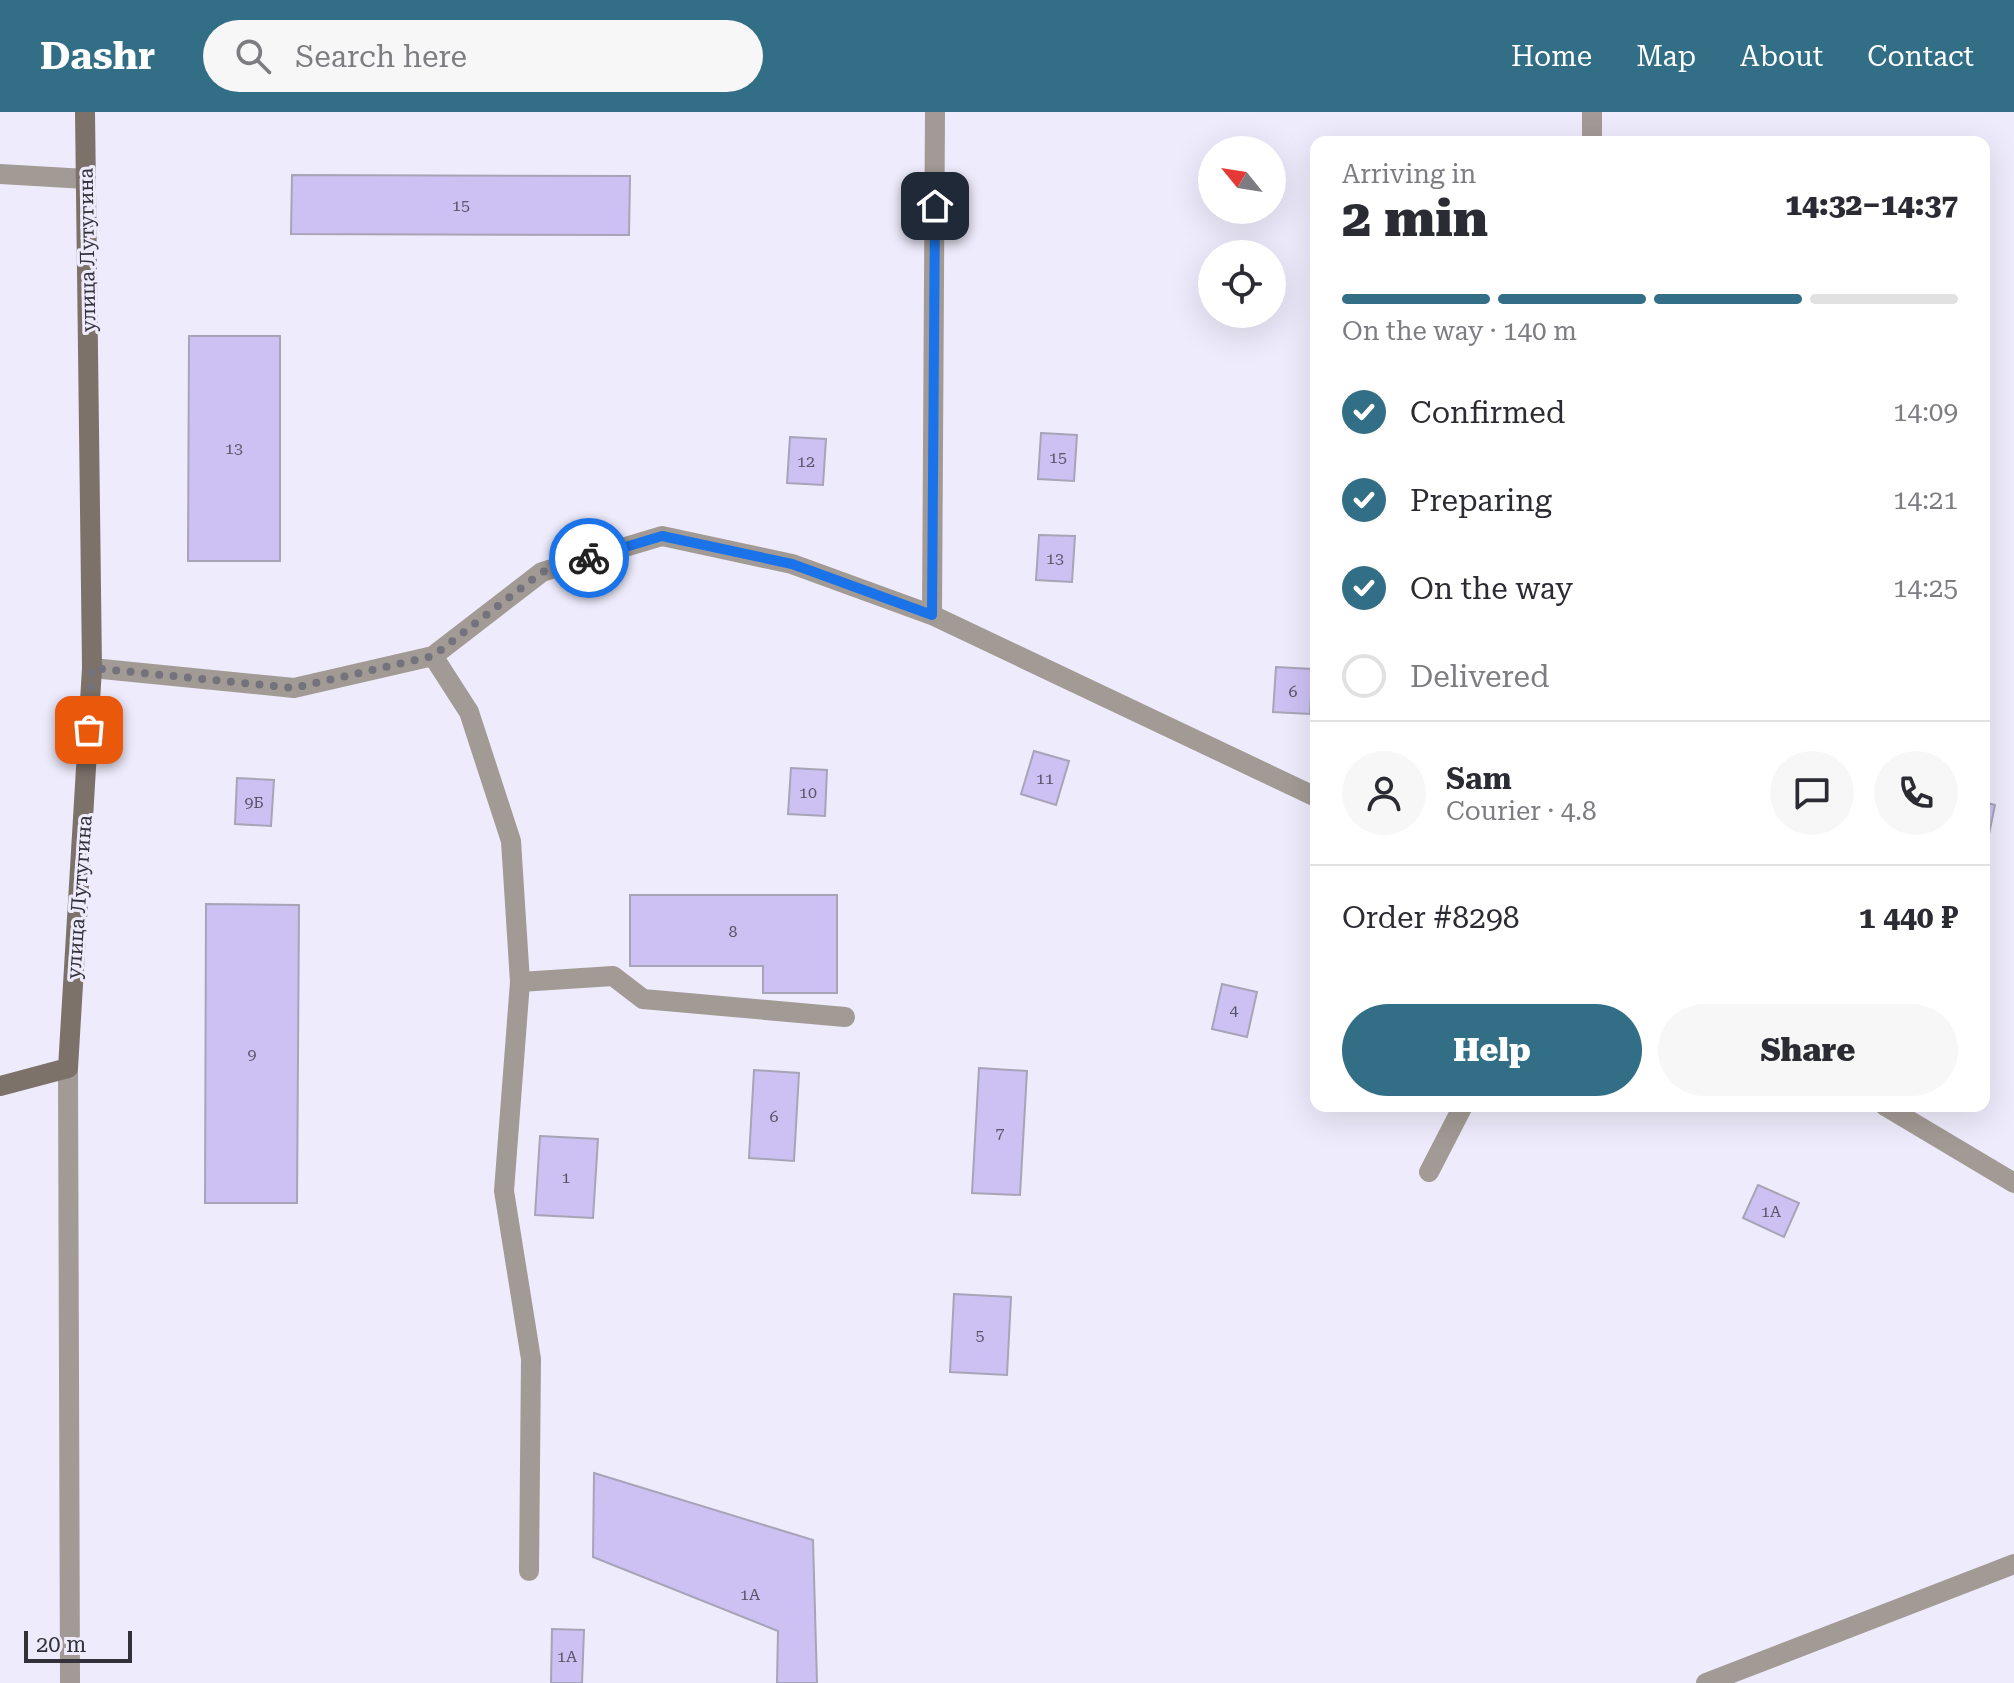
<!DOCTYPE html>
<html lang="en">
<head>
<meta charset="utf-8">
<style>
  body { margin:0; font-family:"Roboto Serif",serif; background:#f7f7f7; color:#2b2b33; height:100vh; display:flex; flex-direction:column; font-size:30px; white-space:nowrap }
  * { box-sizing:border-box; margin:0 }
  p { font-size:26px; color:#7c7c81 }
  .icon { flex:none; width:44px; height:44px; fill:none; stroke:currentColor; stroke-width:2; stroke-linecap:round; stroke-linejoin:round }
  .map { position:relative; flex:1; overflow:hidden }
  .side { position:absolute; left:1310px; top:24px; width:680px; height:976px; display:flex; flex-direction:column; background:#fff; border-radius:16px; box-shadow:0 8px 32px #0002 }
  .side>* { flex:none }
  .needle { width:52px; rotate:300deg }
  .fabs { position:absolute; left:1198px; top:24px; display:grid; gap:16px }
  .fabs a { display:grid; place-items:center; width:88px; height:88px; border-radius:50%; background:#fff; box-shadow:0 8px 32px #0002; font-size:40px }
  .scale { position:absolute; left:24px; bottom:20px; width:108px; box-sizing:border-box; padding-left:8px; border:4px solid #323139; border-top:0; font-size:22px; line-height:28px; white-space:nowrap; color:#323139; -webkit-text-stroke:6px #eeebfc; paint-order:stroke }
  .pin { position:absolute; display:grid; place-items:center; width:68px; height:68px; color:#fff; margin:-34px; border-radius:16px; box-shadow:0 4px 12px #0006 }
  .courier { position:absolute; display:grid; place-items:center; width:80px; height:80px; margin:-40px; border:6px solid #1a73e8; border-radius:50%; background:#fff; color:#222; box-shadow:0 2px 10px #0007 }
  .head em { font-style:normal; font-weight:800 }
  .head div { display:flex; flex-direction:column-reverse }
  .head { display:flex; align-items:center; justify-content:space-between; height:136px; padding:0 32px }
  h1 { font-size:52px; font-weight:800; line-height:60px }
  .bar { display:grid; grid-template-columns:repeat(4,1fr); gap:12px 8px; align-content:center; height:96px; padding:0 32px }
  .bar i { height:10px; border-radius:6px; background:#e1e1e2 }
  .bar .active { background:#326e85 }
  .bar p { grid-column:span 4 }
  .line { display:flex; align-items:center; gap:20px; padding:0 32px; border-top:2px solid #e1e1e2 }
  .line div { flex:1 }
  .round { display:grid; place-items:center; flex:none; width:84px; height:84px; border-radius:42px; background:#f7f7f7 }
  ol { padding:0 32px; list-style:none }
  li { display:flex; align-items:center; gap:24px; height:88px }
  li p { margin-inline-start:auto }
  li .icon { padding:8px; border-radius:50%; background:#326e85; color:#fff; stroke-width:4 }
  li:last-child { color:#7c7c81 }
  li i { width:44px; height:44px; border:4px solid #e1e1e2; border-radius:50% }
  .cta { display:flex; gap:16px; margin-top:auto; padding:16px 32px }
  .cta a { flex:1; height:92px; border-radius:48px; background:#326e85; color:#fff; font-size:32px; font-weight:800; line-height:92px; text-align:center }
  .cta a+a { background:#f7f7f7; color:#2b2b33 }
  header { display:flex; align-items:center; gap:48px; box-sizing:border-box; height:112px; padding:0 40px; background:#326e85; color:#fff }
  header strong { font-size:38px }
  nav { display:flex; gap:44px; margin-inline-start:auto; font-size:28px }
  .search { width:560px; height:72px; background:#f7f7f7; display:flex; align-items:center; gap:20px; box-sizing:border-box; padding:0 28px; border-radius:44px; color:#7c7c81; font-size:30px }
  .map>svg:first-child { display:block }
</style>
</head>
<body>
<header>
<strong>Dashr</strong>
<div class="search"><svg class="icon" aria-label="search" viewBox="0 0 24 24"><circle cx="10" cy="10" r="6"/><path d="M15 15l6 6"/></svg>Search here</div>
<nav><a>Home</a><a>Map</a><a>About</a><a>Contact</a></nav>
</header>
<div class="map">
<svg width="2014" height="1571" viewBox="0 0 2014 1571">
  <rect width="100%" height="100%" fill="#eeebfc"/>
  <path fill="#cdc1f4" stroke="#a8a4b7" stroke-width="2" d="M 292,63 L 630,64 L 629,123 L 291,122 Z
    M 189,224 L 280,224 L 280,449 L 188,449 Z
    M 1041,321 L 1077,323 L 1074,369 L 1038,367 Z
    M 790,325 L 826,327 L 823,373 L 787,371 Z
    M 1039,423 L 1075,424 L 1072,470 L 1036,468 Z
    M 1276,555 L 1312,557 L 1310,602 L 1273,600 Z
    M 1034,639 L 1069,649 L 1056,693 L 1021,682 Z
    M 791,656 L 827,658 L 825,704 L 788,702 Z
    M 237,666 L 274,668 L 271,714 L 235,712 Z
    M 1984,690 L 1995,693 L 1986,737 L 1984,737 Z
    M 630,783 L 837,783 L 837,881 L 763,881 L 763,854 L 630,854 Z
    M 206,792 L 299,793 L 297,1091 L 205,1091 Z
    M 1222,872 L 1257,880 L 1247,925 L 1212,917 Z
    M 979,956 L 1027,959 L 1020,1083 L 972,1081 Z
    M 754,958 L 799,961 L 794,1049 L 749,1046 Z
    M 540,1024 L 598,1027 L 593,1106 L 535,1103 Z
    M 1758,1073 L 1799,1091 L 1784,1125 L 1743,1106 Z
    M 954,1182 L 1011,1185 L 1007,1263 L 950,1260 Z
    M 594,1361 L 813,1428 L 817,1571 L 777,1571 L 778,1519 L 593,1445 Z
    M 552,1517 L 584,1518 L 582,1571 L 551,1571 Z"/>
  <g fill="none" stroke-linecap="round" stroke-linejoin="round">
    <path stroke="#a29a94" stroke-width="20" d="M 433,544 L 469,600 L 511,729 L 520,870 L 504,1079 L 531,1247 L 529,1459
      M 520,870 L 613,864 L 643,887 L 845,905"/>
    <path stroke="#a29a94" stroke-width="20" d="M 1592,0 L 1592,30
      M 0,62 L 86,67
      M 932,503 L 935,0
      M 92,556 L 294,576 L 433,544 L 542,460 L 662,424 L 792,452 L 932,503 L 1316,685
      M 68,956 L 70,1571
      M 1885,994 L 2014,1071
      M 1429,1060 L 1463,994
      M 1706,1571 L 2014,1452"/>
    <path stroke="#7d7269" stroke-width="20" d="M 0,974 L 68,956 L 92,556 L 85,0"/>
  </g>
  <g fill="none" stroke-linecap="round" stroke-linejoin="round">
    <path stroke="#74727d" stroke-width="8" stroke-dasharray="0 14.4" d="M 89,618 L 92,556 L 294,576 L 433,544 L 542,460 L 589,446"/>
    <path stroke="#1a73e8" stroke-width="10" d="M 589,446 L 662,424 L 792,452 L 932,503 L 935,94"/>
  </g>
  <g text-anchor="middle" dominant-baseline="central" stroke-width="6" stroke-linejoin="round" paint-order="stroke">
    <g font-size="16" fill="#595568">
      <text x="461" y="93">15</text>
      <text x="234" y="336">13</text>
      <text x="1058" y="345">15</text>
      <text x="806" y="349">12</text>
      <text x="1055" y="446">13</text>
      <text x="1293" y="579">6</text>
      <text x="1045" y="666">11</text>
      <text x="808" y="680">10</text>
      <text x="254" y="690">9Б</text>
      <text x="733" y="819">8</text>
      <text x="1234" y="898">4</text>
      <text x="252" y="942">9</text>
      <text x="774" y="1004">6</text>
      <text x="1000" y="1020">7</text>
      <text x="566" y="1065">1</text>
      <text x="1771" y="1099">1А</text>
      <text x="980" y="1223">5</text>
      <text x="750" y="1482">1А</text>
      <text x="567" y="1544">1А</text>
    </g>
    <g font-size="20" fill="#323139" stroke="#eeebfc">
      <text transform="translate(87 138) rotate(-91)">улица Лутугина</text>
      <text transform="translate(79 785) rotate(-86)">улица Лутугина</text>
    </g>
  </g>
</svg>
<div class="fabs">
<a><svg class="needle" viewBox="-14 -14 28 28"><path d="M0-13l5 13h-10z" fill="#e53935"/><path d="M0 13l5-13h-10z" fill="#7c7c81"/></svg></a>
<a><svg class="icon" aria-label="locate" viewBox="0 0 24 24"><circle cx="12" cy="12" r="6"/><path d="M12 2v4M12 18v4M2 12h4M18 12h4"/></svg></a>
</div>
<div class="scale">20 m</div>
<div class="pin" style="left:89px;top:618px;background:#ea580c"><svg class="icon" aria-label="bag" viewBox="0 0 24 24"><path d="M5 8h14l-1 12H6zM9 8a3 3 0 0 1 6 0"/></svg></div>
<div class="pin" style="left:935px;top:94px;background:#1f2937"><svg class="icon" aria-label="home" viewBox="0 0 24 24"><path d="M3 11l9-7 9 7M6 9v11h12V9"/></svg></div>
<div class="courier" style="left:589px;top:446px"><svg class="icon" aria-label="bike" viewBox="0 0 24 24"><circle cx="6" cy="16" r="4"/><circle cx="18" cy="16" r="4"/><path d="M6 16l4-8h5l3 8M10 8l3 8H6M13 5h3"/></svg></div>
<section class="side">
<div class="head"><div><h1>2 min</h1><p>Arriving in</p></div><em>14:32–14:37</em></div>
<div class="bar"><i class="active"></i><i class="active"></i><i class="active"></i><i></i><p>On the way · 140 m</p></div>
<ol>
<li><svg class="icon" aria-label="check" viewBox="0 0 24 24"><path d="M5 12l5 5 9-10"/></svg>Confirmed<p>14:09</p></li>
<li><svg class="icon" aria-label="check" viewBox="0 0 24 24"><path d="M5 12l5 5 9-10"/></svg>Preparing<p>14:21</p></li>
<li><svg class="icon" aria-label="check" viewBox="0 0 24 24"><path d="M5 12l5 5 9-10"/></svg>On the way<p>14:25</p></li>
<li><i></i>Delivered</li>
</ol>
<div class="line" style="height:144px"><a class="round"><svg class="icon" aria-label="person" viewBox="0 0 24 24"><circle cx="12" cy="8" r="4"/><path d="M4 21q1-7 8-7t8 7"/></svg></a><div><b>Sam</b><p>Courier · 4.8</p></div><a class="round"><svg class="icon" aria-label="chat" viewBox="0 0 24 24"><path d="M4 5h16v11H9l-5 4z"/></svg></a><a class="round"><svg class="icon" aria-label="phone" viewBox="0 0 24 24"><path d="M5 4h4l2 5-3 2q2 4 5 5l2-3 5 2v4C11 20 4 13 5 4z"/></svg></a></div>
<div class="line" style="height:104px"><div>Order #8298</div><b>1 440 ₽</b></div>
<div class="cta"><a>Help</a><a>Share</a></div>
</section>
</div>
</body>
</html>
